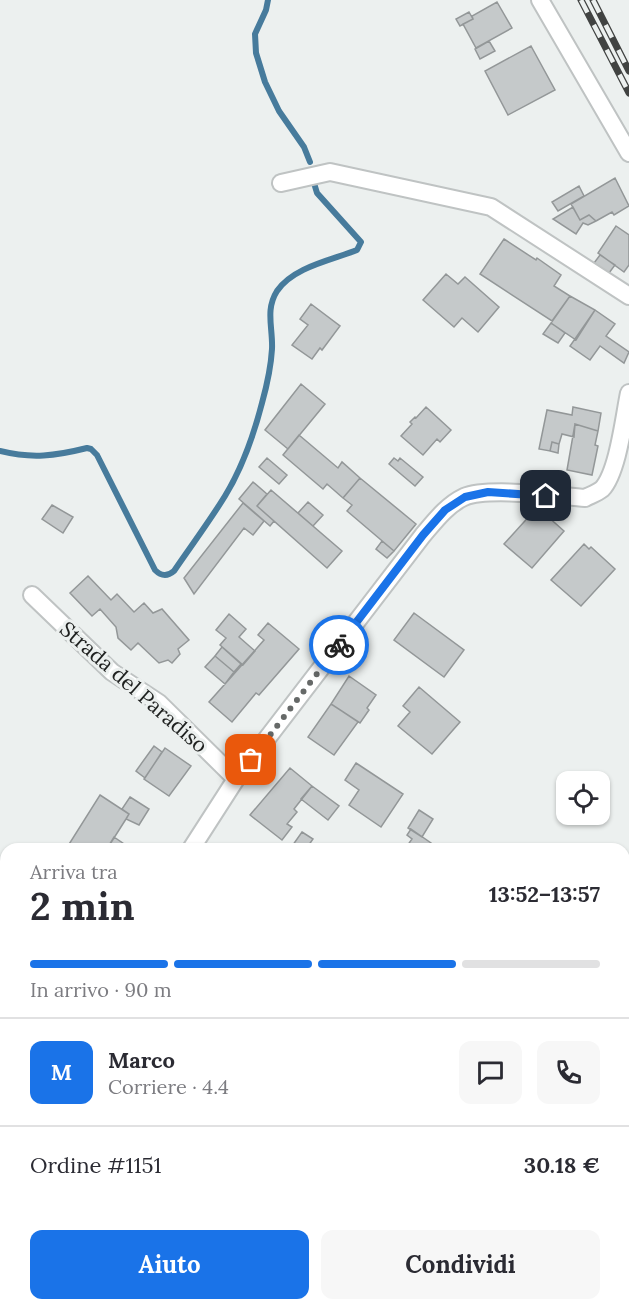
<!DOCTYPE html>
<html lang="it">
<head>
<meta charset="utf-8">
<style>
  body { margin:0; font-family:Lora,serif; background:#f7f7f7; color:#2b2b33; height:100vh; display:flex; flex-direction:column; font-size:22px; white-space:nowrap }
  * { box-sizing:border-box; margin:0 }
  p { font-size:20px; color:#7c7c81 }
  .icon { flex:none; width:33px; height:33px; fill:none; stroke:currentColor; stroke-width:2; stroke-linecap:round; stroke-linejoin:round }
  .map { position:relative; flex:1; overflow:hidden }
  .details { position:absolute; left:0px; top:843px; width:630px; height:468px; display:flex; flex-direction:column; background:#fff; border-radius:18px 18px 0 0; box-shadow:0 2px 4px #0004 }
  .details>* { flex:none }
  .buttons { position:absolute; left:556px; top:771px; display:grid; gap:12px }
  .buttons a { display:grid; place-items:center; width:54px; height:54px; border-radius:12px; background:#fff; box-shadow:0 2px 4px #0004; font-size:30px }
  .pin { position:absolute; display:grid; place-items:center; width:51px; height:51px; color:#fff; margin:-26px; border-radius:12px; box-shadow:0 3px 9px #0006 }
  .courier { position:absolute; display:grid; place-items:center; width:60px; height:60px; margin:-30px; border:4px solid #1a73e8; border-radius:50%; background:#fff; color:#222; box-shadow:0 2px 8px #0007 }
  .headline em { font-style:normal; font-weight:700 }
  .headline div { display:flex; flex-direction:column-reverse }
  .headline { display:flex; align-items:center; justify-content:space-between; height:102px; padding:0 30px }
  h1 { font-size:39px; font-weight:700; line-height:45px }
  .bar { display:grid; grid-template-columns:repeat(4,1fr); gap:9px 6px; align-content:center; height:72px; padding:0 30px }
  .bar i { height:8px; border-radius:4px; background:#e1e1e2 }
  .bar .on { background:#1a73e8 }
  .bar p { grid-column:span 4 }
  .line { display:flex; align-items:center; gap:15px; padding:0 30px; border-top:2px solid #e1e1e2 }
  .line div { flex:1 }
  .round { display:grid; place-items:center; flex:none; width:63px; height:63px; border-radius:12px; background:#f7f7f7 }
  .action { display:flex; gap:12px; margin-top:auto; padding:12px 30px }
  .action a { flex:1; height:69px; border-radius:12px; background:#1a73e8; color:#fff; font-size:24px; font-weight:700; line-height:69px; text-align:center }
  .action a+a { background:#f7f7f7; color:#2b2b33 }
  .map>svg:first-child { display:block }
</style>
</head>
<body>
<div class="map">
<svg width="629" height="1311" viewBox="0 0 629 1311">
  <rect width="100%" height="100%" fill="#ecf0ef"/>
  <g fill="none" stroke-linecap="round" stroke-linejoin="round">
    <path stroke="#477b9c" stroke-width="6" d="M 268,0 L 266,10 L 255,34 L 256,53 L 265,82 L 279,111 L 304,147 L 310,162
      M 0,451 C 32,459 55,456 87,448 L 91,449 L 97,455 L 155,570 C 161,576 167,577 174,571 C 191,546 209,522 225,496 C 242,468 254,434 262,403 C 267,385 271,366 272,349 C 273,328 265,310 277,291 C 293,267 332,260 357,250 L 361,242 L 317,193 L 314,183"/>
  </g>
  <path fill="#c5c9ca" stroke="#939798" stroke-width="1.5" d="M 497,2 L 512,28 L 476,48 L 463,24 L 473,19 L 472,16 Z
    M 469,12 L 473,19 L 460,26 L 456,19 Z
    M 489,41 L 495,51 L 480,59 L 475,49 Z
    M 531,46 L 555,90 L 508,115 L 485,71 Z
    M 615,178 L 629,206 L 614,215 L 612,212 L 596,221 L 589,215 L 580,220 L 571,204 Z
    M 579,186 L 584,196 L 558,211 L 552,202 Z
    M 573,207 L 580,220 L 589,215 L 596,221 L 588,225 L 583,223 L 576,234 L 553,219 Z
    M 616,226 L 629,235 L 629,265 L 624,272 L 598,253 Z
    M 504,239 L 536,260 L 537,258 L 561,275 L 554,286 L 570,296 L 552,321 L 480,274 Z
    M 600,255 L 615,265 L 609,273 L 594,263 Z
    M 446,274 L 458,284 L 465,277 L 499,307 L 478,332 L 462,318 L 454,327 L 423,300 Z
    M 570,296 L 595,310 L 576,340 L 551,323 Z
    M 311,304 L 340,326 L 322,350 L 320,348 L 312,359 L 292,345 L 308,325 L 300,319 Z
    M 595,310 L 615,324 L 606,336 L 629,352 L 624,363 L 600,346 L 590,360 L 570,346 Z
    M 551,323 L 565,333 L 558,343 L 543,334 Z
    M 301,384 L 325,404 L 288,449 L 265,430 Z
    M 426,407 L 451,430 L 440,442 L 437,439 L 423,455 L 401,436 L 412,424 L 410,422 L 415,417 L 416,418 Z
    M 573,407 L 601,413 L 598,431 L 575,424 L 574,437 L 562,434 L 559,444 L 552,442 L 550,451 L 539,449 L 547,410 L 572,415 Z
    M 575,424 L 598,431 L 595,445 L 598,446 L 592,475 L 567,470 Z
    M 299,435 L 338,468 L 342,462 L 360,478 L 343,498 L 327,484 L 323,489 L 283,455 Z
    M 552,442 L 559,444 L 558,453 L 550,451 Z
    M 267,458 L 287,475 L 279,484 L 259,467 Z
    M 394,458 L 398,461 L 400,458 L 423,477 L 415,486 L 389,464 Z
    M 360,478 L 416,524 L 394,551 L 347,511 L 352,505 L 343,498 Z
    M 253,482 L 267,494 L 257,506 L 274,521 L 270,526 L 239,499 Z
    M 271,490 L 342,551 L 327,568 L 257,506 Z
    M 308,502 L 323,515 L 313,526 L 298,513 Z
    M 243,503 L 264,521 L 253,535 L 244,528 L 194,594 L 184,578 Z
    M 52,505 L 73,517 L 63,533 L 42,519 Z
    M 533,512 L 541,519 L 547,516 L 564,531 L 532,568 L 504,544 Z
    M 382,541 L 394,551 L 387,558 L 376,549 Z
    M 584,544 L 589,549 L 591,547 L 615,569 L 581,606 L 551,580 Z
    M 88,576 L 111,600 L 117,594 L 134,612 L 144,603 L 153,613 L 162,609 L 189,640 L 178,649 L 180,654 L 172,663 L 168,660 L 159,663 L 138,643 L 131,650 L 118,638 L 116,627 L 100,609 L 92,616 L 70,593 Z
    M 414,613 L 464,650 L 444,677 L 394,640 Z
    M 229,614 L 246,629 L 239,637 L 255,651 L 243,665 L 220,645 L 226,638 L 216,630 Z
    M 268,623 L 299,649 L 259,695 L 256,693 L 232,722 L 209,702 L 264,640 L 258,635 Z
    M 222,647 L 241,664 L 234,672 L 215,656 Z
    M 215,656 L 234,672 L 225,684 L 205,667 Z
    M 349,676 L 376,695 L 367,708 L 369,710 L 360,723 L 331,704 Z
    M 419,687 L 460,722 L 432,754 L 398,726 L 410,712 L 403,706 Z
    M 331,704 L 358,722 L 334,755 L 308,737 Z
    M 154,746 L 162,752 L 145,778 L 136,771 Z
    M 165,748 L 191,766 L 169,796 L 144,779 Z
    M 356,763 L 403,794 L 381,827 L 349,805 L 359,790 L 345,780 Z
    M 290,768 L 312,786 L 294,809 L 297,812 L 287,824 L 292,827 L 282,840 L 250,815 Z
    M 312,786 L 339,806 L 328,820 L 301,799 Z
    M 100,795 L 129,814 L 126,819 L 107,849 L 66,849 Z
    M 130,797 L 149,809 L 139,825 L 126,819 L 129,814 L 122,809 Z
    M 419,810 L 433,819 L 422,837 L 408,828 Z
    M 411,829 L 431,843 L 428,849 L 405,849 L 412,839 L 407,835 Z
    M 302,832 L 313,839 L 306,849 L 290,849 Z
    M 114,837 L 127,846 L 125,849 L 108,847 Z
    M 6,914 L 6,957 L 0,954 L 0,923 Z
    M 0,992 L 6,996 L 6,1018 L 0,1014 Z
    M 0,1087 L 6,1091 L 6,1129 L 2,1136 L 0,1135 Z
    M 0,1249 L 6,1253 L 6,1290 L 0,1299 Z"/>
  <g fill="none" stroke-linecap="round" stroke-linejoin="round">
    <defs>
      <path id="street" d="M 540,0 L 629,153
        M 281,183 L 330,172 L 491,207 L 629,296
        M 32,595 L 112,672 L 159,703 L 236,779
        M 191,849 L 236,779 L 423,535 C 435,521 447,505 464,497 C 488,487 556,496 585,498 C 591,495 597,493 602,489 C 618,472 624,417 629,393
        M 0,1025 L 6,1029
        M 0,1162 L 6,1153"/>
    </defs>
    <use href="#street" stroke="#bfc3c3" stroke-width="20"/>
    <use href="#street" stroke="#fff" stroke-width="16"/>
    <defs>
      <path id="rail" d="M 581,0 L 629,93
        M 593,0 L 629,71"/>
    </defs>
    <use href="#rail" stroke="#414342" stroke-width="7"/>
    <use href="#rail" stroke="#ecf0ef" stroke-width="4.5" stroke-dasharray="14" stroke-linecap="butt"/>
  </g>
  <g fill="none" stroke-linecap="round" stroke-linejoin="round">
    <path stroke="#666968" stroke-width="6" stroke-dasharray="0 10.8" d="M 251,760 L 339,645"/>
    <path stroke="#1a73e8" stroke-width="8" d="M 339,645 L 423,535 L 445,510 L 465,497 L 488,492 L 546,496"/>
  </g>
  <g text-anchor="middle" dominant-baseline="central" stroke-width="6" stroke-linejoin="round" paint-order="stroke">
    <g font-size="21" fill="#1e201f" stroke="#ecf0ef">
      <text transform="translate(134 687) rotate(41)">Strada del Paradiso</text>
    </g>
  </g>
</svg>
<div class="buttons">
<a><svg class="icon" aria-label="locate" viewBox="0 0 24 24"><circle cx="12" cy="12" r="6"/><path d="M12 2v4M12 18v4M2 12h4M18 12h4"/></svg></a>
</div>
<div class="pin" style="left:251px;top:760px;background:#ea580c"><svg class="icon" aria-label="bag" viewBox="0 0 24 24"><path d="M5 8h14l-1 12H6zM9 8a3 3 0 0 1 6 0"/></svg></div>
<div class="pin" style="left:546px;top:496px;background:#1f2937"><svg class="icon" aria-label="home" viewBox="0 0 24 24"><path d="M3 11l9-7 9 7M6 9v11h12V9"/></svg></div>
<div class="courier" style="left:339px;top:645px"><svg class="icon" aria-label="bike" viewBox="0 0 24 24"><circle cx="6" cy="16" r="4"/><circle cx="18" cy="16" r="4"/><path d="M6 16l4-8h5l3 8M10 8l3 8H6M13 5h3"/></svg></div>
<section class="details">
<div class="headline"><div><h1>2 min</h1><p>Arriva tra</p></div><em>13:52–13:57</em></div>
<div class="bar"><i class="on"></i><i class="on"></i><i class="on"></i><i></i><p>In arrivo · 90 m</p></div>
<div class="line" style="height:108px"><b class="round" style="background:#1a73e8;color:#fff">M</b><div><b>Marco</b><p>Corriere · 4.4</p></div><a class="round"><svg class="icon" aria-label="chat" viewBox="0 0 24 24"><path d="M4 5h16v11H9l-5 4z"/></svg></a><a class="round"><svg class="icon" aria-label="phone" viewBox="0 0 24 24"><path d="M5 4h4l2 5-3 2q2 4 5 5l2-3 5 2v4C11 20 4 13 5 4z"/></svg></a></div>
<div class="line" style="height:78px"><div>Ordine #1151</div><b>30.18 €</b></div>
<div class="action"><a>Aiuto</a><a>Condividi</a></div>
</section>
</div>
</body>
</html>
